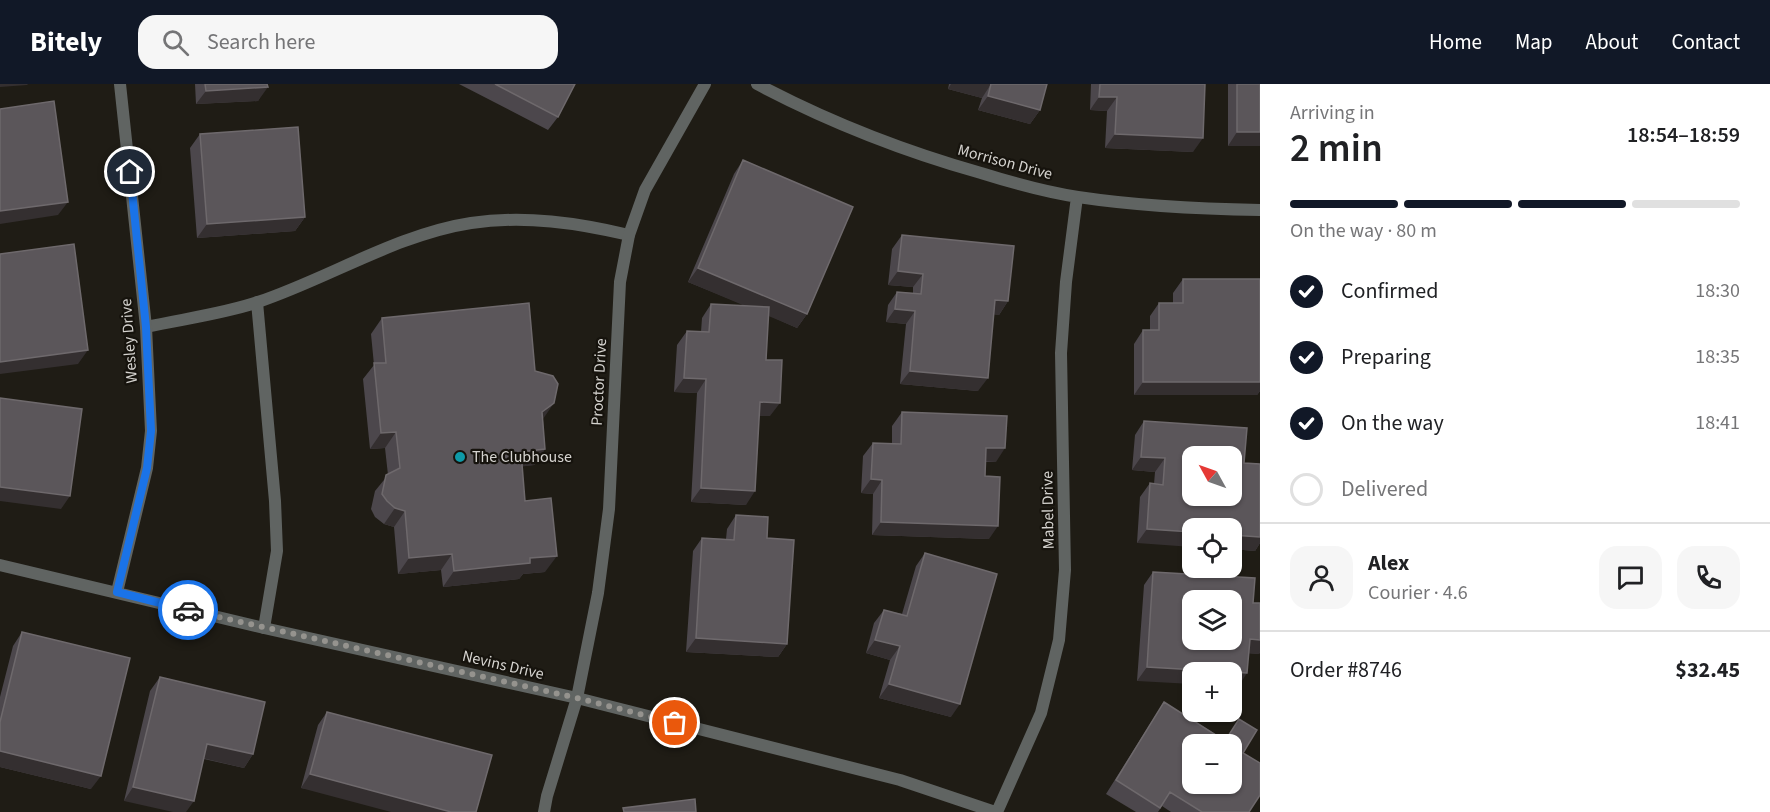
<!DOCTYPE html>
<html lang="en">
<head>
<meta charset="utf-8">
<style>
  body { margin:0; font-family:"Source Sans 3",sans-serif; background:#f6f6f6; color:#202124; height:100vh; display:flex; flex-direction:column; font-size:22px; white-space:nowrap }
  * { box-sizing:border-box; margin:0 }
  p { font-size:20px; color:#757577 }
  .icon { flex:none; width:33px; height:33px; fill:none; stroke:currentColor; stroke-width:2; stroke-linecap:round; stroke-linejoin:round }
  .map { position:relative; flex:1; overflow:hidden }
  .side { display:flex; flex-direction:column; background:#fff; width:510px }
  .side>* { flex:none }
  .needle { width:39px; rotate:310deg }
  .tools { position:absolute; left:1182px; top:362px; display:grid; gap:12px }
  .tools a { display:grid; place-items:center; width:60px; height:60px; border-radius:12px; background:#fff; box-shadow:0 2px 4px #0004; font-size:30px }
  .pin { position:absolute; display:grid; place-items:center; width:51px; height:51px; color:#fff; margin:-26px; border:3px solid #fff; border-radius:50%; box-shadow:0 2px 6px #0007 }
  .courier { position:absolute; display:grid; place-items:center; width:60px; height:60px; margin:-30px; border:4px solid #1a73e8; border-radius:50%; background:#fff; color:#222; box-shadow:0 2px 8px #0007 }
  .summary em { font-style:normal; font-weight:600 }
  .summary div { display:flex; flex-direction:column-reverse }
  .summary { display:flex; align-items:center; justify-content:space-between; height:102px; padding:0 30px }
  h1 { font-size:39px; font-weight:600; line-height:45px }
  .bar { display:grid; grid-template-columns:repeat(4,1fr); gap:9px 6px; align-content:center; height:72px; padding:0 30px }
  .bar i { height:8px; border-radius:4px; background:#e0e0e0 }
  .bar .on { background:#111827 }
  .bar p { grid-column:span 4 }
  .line { display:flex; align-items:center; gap:15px; padding:0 30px; border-top:2px solid #e0e0e0 }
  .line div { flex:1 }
  .round { display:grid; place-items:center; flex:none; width:63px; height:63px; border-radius:18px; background:#f6f6f6 }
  ol { padding:0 30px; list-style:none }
  li { display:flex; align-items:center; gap:18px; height:66px }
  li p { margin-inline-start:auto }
  li .icon { padding:6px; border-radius:50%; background:#111827; color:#fff; stroke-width:4 }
  li:last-child { color:#757577 }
  li i { width:33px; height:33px; border:3px solid #e0e0e0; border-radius:50% }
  header { display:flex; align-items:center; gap:36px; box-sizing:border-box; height:84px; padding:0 30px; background:#111827; color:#fff }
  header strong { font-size:28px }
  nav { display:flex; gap:33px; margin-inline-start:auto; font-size:21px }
  .search { width:420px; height:54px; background:#f6f6f6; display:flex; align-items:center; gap:15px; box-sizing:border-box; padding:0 21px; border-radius:18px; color:#757577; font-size:22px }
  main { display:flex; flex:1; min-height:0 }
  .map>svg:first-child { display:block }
</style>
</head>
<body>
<header>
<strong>Bitely</strong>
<div class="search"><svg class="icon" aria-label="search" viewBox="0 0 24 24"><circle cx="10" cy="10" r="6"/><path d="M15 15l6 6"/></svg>Search here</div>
<nav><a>Home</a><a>Map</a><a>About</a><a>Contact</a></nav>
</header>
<main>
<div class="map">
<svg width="1260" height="728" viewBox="0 0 1260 728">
  <rect width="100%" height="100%" fill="#1f1c15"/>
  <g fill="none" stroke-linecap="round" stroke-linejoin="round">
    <path stroke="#606462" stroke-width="12" d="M 257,218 L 275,417 L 277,467 L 264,544
      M 146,243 C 182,235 223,230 258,218 C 327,195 398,150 471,139 C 525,131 578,139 629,151"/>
    <path stroke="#606462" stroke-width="12" d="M 757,0 C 829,38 903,67 981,89 C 1013,99 1045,108 1078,113 C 1138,122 1200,125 1260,126
      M 0,481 L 264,544 L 577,614 L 900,696 L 995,728
      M 117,508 L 147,384 L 151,347 L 146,243 L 120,0
      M 544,728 L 547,712 L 577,614 L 598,509 L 609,425 L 620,198 L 629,151 L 645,106 L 705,0
      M 997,728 L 1041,629 L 1059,556 L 1065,486 L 1061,269 L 1066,198 L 1077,113"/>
  </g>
  <path fill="#4c474c" d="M 195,0 L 267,0 L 258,17 L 196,20 Z
    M 459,0 L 575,0 L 558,33 L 548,46 Z
    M 949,0 L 1047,0 L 1040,26 L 1030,40 L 978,26 L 982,14 L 948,5 Z
    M 1091,0 L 1205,0 L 1193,68 L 1105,64 L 1107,27 L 1090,26 Z
    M 1228,0 L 1260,0 L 1260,62 L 1228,62 Z
    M 200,50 L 305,133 L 295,147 L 197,154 L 190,64 Z
    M 743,76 L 807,230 L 797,244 L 768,231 L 766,276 L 770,332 L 759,332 L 746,421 L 691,418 L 697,309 L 674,308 L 677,261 L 687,247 L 701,248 L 702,234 L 711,220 L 747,222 L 688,198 L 734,90 Z
    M 902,151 L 1008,217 L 999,231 L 994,230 L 978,307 L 900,300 L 906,240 L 886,238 L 888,221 L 897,208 L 913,209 L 913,203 L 888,201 L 892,165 Z
    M 1183,195 L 1260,195 L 1260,307 L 1257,311 L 1134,311 L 1134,260 L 1143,246 L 1150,246 L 1150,232 L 1159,219 L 1173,219 L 1173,209 Z
    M 382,234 L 535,287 L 543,336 L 545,365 L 534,381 L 522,382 L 525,417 L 545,488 L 523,490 L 519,495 L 443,503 L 441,486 L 398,490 L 394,443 L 384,440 L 375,433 L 371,425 L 375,407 L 388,391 L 385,364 L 370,365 L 363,295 L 374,281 L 371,250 Z
    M 902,328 L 996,378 L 986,378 L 985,392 L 989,455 L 872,451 L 873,410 L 861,409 L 863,372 L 873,359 L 892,359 L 892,342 Z
    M 1144,337 L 1244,379 L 1260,380 L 1260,459 L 1255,467 L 1232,465 L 1232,444 L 1137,459 L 1140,413 L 1150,399 L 1154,400 L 1155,388 L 1132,386 L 1135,351 Z
    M 736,431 L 767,454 L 787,560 L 778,573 L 686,568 L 693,467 L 702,454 L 726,455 L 727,445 Z
    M 925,469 L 951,633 L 879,614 L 890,576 L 866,569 L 874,539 L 884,526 L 902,530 L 916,482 Z
    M 1153,488 L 1253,519 L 1260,519 L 1260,568 L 1259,570 L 1249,569 L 1238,603 L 1232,602 L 1232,588 L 1137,597 L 1144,501 Z
    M 22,548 L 91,705 L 0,683 L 0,613 L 13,562 Z
    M 160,593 L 253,670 L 244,684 L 204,675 L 124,717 L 150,607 Z
    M 1164,618 L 1225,656 L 1239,635 L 1249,728 L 1171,728 L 1162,722 L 1158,728 L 1136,728 L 1106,710 L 1155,632 Z
    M 327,628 L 476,728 L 301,704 L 318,641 Z"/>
  <path fill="#342f30" d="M 0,0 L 28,0 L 27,1 L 0,3 Z
    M 951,0 L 991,0 L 982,14 L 948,5 Z
    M 268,3 L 258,17 L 196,20 L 206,7 Z
    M 988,12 L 1040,26 L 1030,40 L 978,26 Z
    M 1099,13 L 1117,13 L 1107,27 L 1090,26 Z
    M 1237,48 L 1260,48 L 1260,62 L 1228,62 Z
    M 1115,50 L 1203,54 L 1193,68 L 1105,64 Z
    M 68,118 L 58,131 L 0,140 L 0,127 Z
    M 305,133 L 295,147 L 197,154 L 207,140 Z
    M 698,184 L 807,230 L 797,244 L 688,198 Z
    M 898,187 L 923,190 L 913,203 L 888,201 Z
    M 995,216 L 1008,217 L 999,231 L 986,230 Z
    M 895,225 L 915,227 L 906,240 L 886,238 Z
    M 88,266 L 78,280 L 0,290 L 0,278 Z
    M 910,287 L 988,294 L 978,307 L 900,300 Z
    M 684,294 L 706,295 L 697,309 L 674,308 Z
    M 1143,298 L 1260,298 L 1260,307 L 1257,311 L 1134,311 Z
    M 760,318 L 780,319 L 770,332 L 751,332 Z
    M 554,319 L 543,335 L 542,328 Z
    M 396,348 L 385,364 L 370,365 L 381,349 Z
    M 986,364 L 1005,364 L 996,378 L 977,377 Z
    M 545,365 L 534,381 L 510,384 L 521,368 Z
    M 1141,373 L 1165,374 L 1155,388 L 1132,386 Z
    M 871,395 L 882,396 L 873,410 L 861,409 Z
    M 0,403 L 70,412 L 61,425 L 0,417 Z
    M 701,404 L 755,407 L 746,421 L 691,418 Z
    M 395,424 L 405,427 L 394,443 L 384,440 Z
    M 881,438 L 998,442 L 989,455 L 872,451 Z
    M 1147,445 L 1192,448 L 1192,463 L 1137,459 Z
    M 1232,451 L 1260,453 L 1260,459 L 1255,467 L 1232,465 Z
    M 452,470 L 441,486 L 398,490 L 409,474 Z
    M 557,472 L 545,488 L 523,490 L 519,495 L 443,503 L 454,487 L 530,474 Z
    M 696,554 L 787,560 L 778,573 L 686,568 Z
    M 1250,555 L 1260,556 L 1260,568 L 1259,570 L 1240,569 Z
    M 875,556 L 900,562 L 890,576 L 866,569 Z
    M 1147,583 L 1226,588 L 1192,588 L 1192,600 L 1137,597 Z
    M 1232,588 L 1247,589 L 1238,603 L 1232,602 Z
    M 889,600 L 960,620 L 951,633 L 879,614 Z
    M 207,660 L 253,670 L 244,684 L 198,673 Z
    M 0,667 L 101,692 L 91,705 L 0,683 Z
    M 310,690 L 451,728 L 391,728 L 301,704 Z
    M 133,703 L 194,717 L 186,728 L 173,728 L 124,717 Z"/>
  <path fill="#5b565a" stroke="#6e696c" stroke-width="1.5" fill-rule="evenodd" d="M 205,0 L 267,0 L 268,3 L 206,7 Z
    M 495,0 L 575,0 L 558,33 Z
    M 990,0 L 1047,0 L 1040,26 L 988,12 L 991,0 Z
    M 1100,0 L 1205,0 L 1203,54 L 1115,50 L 1117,13 L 1099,13 Z
    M 1237,0 L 1260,0 L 1260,48 L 1237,48 Z
    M 54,17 L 68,118 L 0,127 L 0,25 Z
    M 298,43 L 305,133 L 207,140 L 200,50 Z
    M 743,76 L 853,123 L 807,230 L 698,184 Z
    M 902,151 L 1014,162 L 1008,217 L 995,216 L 988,294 L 910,287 L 915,227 L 895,225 L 897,208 L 921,210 L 923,190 L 898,187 Z
    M 74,160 L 88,266 L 0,278 L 0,170 Z
    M 1183,195 L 1260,195 L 1260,298 L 1143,298 L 1143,246 L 1159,246 L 1159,219 L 1183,219 Z
    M 529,219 L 535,287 L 553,292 L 558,300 L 554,319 L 542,328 L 545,365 L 521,368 L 525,417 L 551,414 L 557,472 L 530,474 L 530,479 L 454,487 L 452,470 L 409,474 L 405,427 L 395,424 L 387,417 L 382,410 L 386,391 L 400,384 L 396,348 L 381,349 L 374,279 L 386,279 L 382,234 Z
    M 711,220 L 769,223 L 766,276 L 782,276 L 780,319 L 760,318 L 755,407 L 701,404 L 706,295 L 684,294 L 687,247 L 709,248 Z
    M 0,314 L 82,325 L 70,412 L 0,403 Z
    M 902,328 L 1007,332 L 1005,364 L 986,364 L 985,392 L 1000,393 L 998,442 L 881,438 L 882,396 L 871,395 L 873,359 L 901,360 Z
    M 1144,337 L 1247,344 L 1244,379 L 1260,380 L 1260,453 L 1232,451 L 1232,444 L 1192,444 L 1192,448 L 1147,445 L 1150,399 L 1163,401 L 1165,374 L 1141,373 ZM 1192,372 L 1232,372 L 1232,411 L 1192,411 Z
    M 736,431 L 768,433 L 767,454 L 794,456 L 787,560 L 696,554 L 702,454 L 734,456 Z
    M 925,469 L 997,490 L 960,620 L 889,600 L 900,562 L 875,556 L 884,526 L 907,532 Z
    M 1153,488 L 1255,494 L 1253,519 L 1260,519 L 1260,556 L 1250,555 L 1247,589 L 1147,583 ZM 1192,516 L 1232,516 L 1232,555 L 1192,555 Z
    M 22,548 L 130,574 L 101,692 L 0,667 L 0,638 Z
    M 160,593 L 265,618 L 253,670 L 207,660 L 194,717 L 133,703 Z
    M 1164,618 L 1225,657 L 1239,635 L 1257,646 L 1243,669 L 1260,679 L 1260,711 L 1249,728 L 1202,728 L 1170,708 L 1160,724 L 1116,696 ZM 1192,660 L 1232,660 L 1232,699 L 1192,699 Z
    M 327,628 L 492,671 L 476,728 L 451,728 L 310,690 Z
    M 695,715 L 696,728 L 624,728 L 623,724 Z"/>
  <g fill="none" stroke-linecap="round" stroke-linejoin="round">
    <path stroke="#95938e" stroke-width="6" stroke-dasharray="0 10.8" d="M 188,526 L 577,614 L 675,639"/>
    <path stroke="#1a73e8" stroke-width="8" d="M 130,88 L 146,243 L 151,347 L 147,384 L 117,508 L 188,526"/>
  </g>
  <circle fill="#0f9aa8" stroke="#16130d" stroke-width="2" cx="460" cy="373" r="6"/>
  <g text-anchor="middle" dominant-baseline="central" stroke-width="4.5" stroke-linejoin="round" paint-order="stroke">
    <g font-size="16" fill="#d5d3cf" stroke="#16130d">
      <text transform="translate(1005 78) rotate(15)">Morrison Drive</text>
      <text transform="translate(129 257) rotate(-94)">Wesley Drive</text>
      <text transform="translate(599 298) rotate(-87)">Proctor Drive</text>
      <text transform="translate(1048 426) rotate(-91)">Mabel Drive</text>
      <text transform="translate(503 581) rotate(13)">Nevins Drive</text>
    </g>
    <g font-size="16" fill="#d5d3cf" stroke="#16130d" text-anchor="start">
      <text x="472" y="373">The Clubhouse</text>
    </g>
  </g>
</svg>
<div class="tools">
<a><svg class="needle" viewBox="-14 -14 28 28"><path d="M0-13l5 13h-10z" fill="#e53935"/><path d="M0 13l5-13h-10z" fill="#757577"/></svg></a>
<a><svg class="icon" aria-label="locate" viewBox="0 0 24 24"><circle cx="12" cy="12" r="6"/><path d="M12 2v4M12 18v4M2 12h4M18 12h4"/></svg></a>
<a><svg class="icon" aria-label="layers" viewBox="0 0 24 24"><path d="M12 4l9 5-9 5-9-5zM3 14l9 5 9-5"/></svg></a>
<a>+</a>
<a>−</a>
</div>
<div class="pin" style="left:675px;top:639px;background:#ea580c"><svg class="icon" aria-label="bag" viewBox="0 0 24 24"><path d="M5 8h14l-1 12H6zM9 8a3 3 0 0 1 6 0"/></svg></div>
<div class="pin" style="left:130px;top:88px;background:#1f2937"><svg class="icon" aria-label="home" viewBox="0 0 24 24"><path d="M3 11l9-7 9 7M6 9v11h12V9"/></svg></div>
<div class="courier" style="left:188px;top:526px"><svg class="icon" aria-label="car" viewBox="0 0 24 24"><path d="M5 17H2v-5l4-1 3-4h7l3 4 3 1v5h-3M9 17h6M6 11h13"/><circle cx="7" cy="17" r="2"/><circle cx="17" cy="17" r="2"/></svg></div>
</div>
<section class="side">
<div class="summary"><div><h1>2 min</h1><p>Arriving in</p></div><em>18:54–18:59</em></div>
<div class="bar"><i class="on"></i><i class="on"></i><i class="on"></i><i></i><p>On the way · 80 m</p></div>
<ol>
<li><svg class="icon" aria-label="check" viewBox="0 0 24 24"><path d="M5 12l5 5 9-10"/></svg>Confirmed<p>18:30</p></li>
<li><svg class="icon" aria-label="check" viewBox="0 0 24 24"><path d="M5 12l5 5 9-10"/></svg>Preparing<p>18:35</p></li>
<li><svg class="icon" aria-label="check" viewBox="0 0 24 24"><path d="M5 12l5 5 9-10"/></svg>On the way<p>18:41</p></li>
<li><i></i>Delivered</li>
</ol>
<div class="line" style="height:108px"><a class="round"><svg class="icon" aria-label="person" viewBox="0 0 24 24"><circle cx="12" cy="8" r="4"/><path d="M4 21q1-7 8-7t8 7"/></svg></a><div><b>Alex</b><p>Courier · 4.6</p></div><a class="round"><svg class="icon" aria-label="chat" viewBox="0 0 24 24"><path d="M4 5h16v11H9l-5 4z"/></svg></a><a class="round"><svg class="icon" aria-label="phone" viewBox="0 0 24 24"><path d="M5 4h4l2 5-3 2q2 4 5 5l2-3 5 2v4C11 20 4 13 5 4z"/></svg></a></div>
<div class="line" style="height:78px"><div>Order #8746</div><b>$32.45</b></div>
</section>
</main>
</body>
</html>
